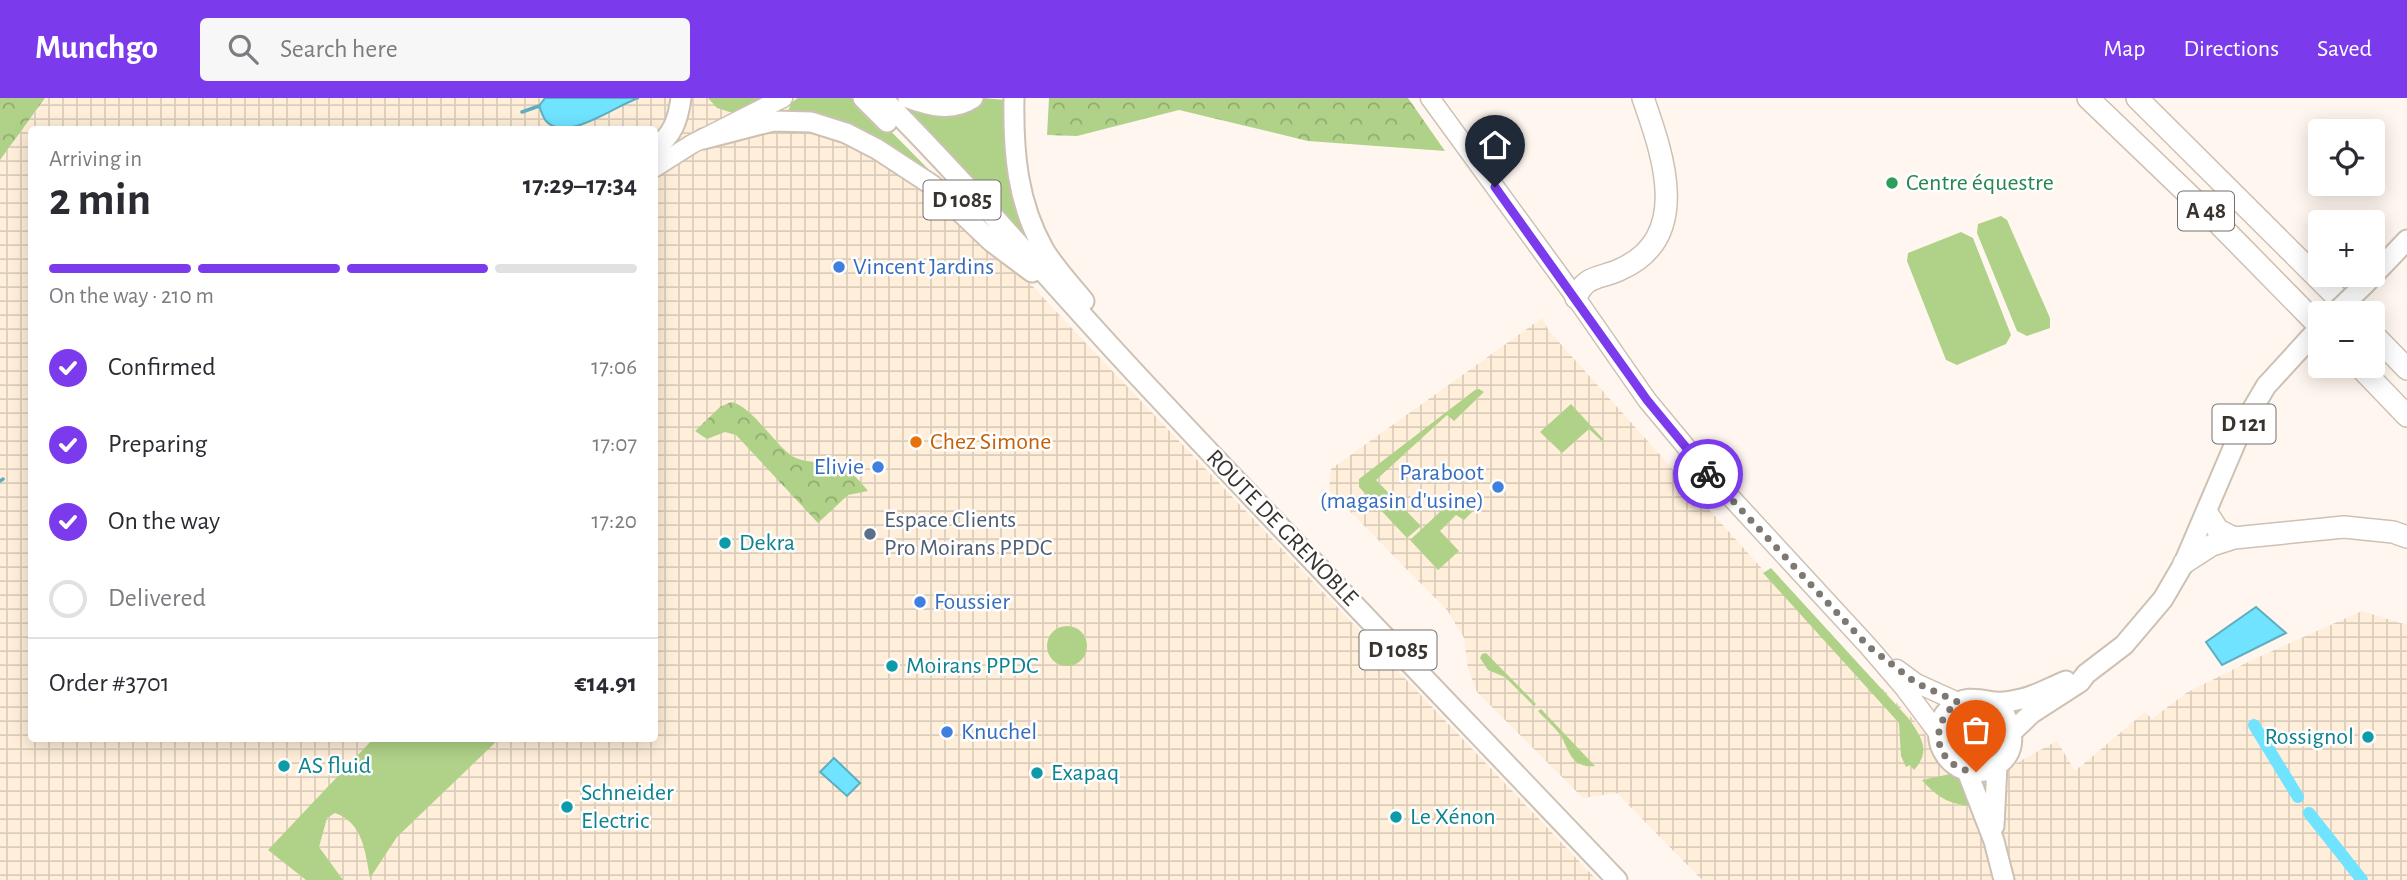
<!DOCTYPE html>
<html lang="en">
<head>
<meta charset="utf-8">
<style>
  body { margin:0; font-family:"Alegreya Sans",sans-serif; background:#f7f7f7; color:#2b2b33; height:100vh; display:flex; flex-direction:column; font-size:26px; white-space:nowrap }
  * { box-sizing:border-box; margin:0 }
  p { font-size:23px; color:#7c7c81 }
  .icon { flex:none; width:38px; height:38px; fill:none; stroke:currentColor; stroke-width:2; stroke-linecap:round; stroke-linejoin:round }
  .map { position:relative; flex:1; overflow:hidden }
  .sheet { position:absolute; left:28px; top:28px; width:630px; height:616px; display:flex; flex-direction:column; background:#fff; border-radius:7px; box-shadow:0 4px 18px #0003 }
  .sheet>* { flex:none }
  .buttons { position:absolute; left:2308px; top:21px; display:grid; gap:14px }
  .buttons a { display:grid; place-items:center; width:77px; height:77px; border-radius:7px; background:#fff; box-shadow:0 4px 18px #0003; font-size:35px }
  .pin { position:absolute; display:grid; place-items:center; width:60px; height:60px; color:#fff; margin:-72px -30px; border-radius:50% 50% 50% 0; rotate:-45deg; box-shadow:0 0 7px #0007 }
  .pin .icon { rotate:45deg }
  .courier { position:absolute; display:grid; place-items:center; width:70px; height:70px; margin:-35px; border:5px solid #7c3aed; border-radius:50%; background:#fff; color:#222; box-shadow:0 2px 9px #0007 }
  .head em { font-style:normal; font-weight:600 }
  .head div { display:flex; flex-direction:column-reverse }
  .head { display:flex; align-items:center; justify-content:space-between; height:119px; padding:0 21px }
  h1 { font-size:46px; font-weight:600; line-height:52px }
  .bar { display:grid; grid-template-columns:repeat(4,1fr); gap:10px 7px; align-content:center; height:84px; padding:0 21px }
  .bar i { height:9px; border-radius:5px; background:#e1e1e2 }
  .bar .selected { background:#7c3aed }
  .bar p { grid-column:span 4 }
  .line { display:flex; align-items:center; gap:18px; padding:0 21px; border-top:2px solid #e1e1e2 }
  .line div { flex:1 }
  ol { padding:0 21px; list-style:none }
  li { display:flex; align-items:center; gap:21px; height:77px }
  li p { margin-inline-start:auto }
  li .icon { padding:7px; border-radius:50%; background:#7c3aed; color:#fff; stroke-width:4 }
  li:last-child { color:#7c7c81 }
  li i { width:38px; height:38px; border:4px solid #e1e1e2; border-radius:50% }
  header { display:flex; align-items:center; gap:42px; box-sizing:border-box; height:98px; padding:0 35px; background:#7c3aed; color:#fff }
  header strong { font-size:33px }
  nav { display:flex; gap:38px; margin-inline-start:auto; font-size:24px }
  .search { width:490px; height:63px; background:#f7f7f7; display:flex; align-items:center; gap:18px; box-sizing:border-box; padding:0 24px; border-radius:7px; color:#7c7c81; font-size:26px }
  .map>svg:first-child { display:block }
</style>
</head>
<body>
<header>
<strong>Munchgo</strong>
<div class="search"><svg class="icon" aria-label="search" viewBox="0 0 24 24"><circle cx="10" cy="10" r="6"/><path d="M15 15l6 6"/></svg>Search here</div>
<nav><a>Map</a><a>Directions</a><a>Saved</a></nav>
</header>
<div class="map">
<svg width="2407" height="782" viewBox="0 0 2407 782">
  <defs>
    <pattern id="industrial-grid" width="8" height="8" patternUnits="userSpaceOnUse" patternTransform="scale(1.75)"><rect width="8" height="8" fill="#ffeed9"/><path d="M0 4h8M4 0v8" fill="none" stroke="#dbcdbb"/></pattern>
    <pattern id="forest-crowns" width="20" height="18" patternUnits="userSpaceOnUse" patternTransform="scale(1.75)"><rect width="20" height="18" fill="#b0d288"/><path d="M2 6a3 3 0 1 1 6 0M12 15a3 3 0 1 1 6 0" fill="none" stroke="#90ab70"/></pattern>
  </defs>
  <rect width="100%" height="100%" fill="#fff7ef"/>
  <path fill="url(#industrial-grid)" fill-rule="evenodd" d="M 45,0 L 855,0 L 899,43 L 1062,220 L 1597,782 L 0,782 L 0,62 ZM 32,32 L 654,32 L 654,640 L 32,640 Z
    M 1542,220 L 1549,233 L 1765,474 L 1923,631 L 1931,649 L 1950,673 L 1983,680 L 2011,668 L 2057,643 L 2075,673 L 2145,614 L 2152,621 L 2186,595 L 2252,562 L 2362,513 L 2407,527 L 2407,782 L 1702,782 L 1617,695 L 1583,700 L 1477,594 L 1468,571 L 1464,540 L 1447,512 L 1329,392 L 1331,371 Z"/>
  <path fill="#b0d288" d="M 708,0 L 762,0 L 736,16 L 717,10 Z
    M 798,0 L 858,0 L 942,85 L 788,14 L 791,5 Z
    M 983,0 L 1006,2 L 1013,88 L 1025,136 L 1020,138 L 905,16 L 905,8 L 959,13 Z
    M 2001,118 L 2007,122 L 2050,220 L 2050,230 L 2027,238 L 2017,233 L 1977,135 L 1978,126 Z
    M 1961,134 L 1973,140 L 2011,237 L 2006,246 L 1957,267 L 1946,262 L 1907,163 L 1908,155 Z
    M 1479,291 L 1484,294 L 1454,323 L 1447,317 L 1376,382 L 1421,428 L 1407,440 L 1359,389 L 1359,381 L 1475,292 Z
    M 1571,306 L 1603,341 L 1602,343 L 1589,331 L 1562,355 L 1540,334 Z
    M 1458,397 L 1473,413 L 1464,422 L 1456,417 L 1440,433 L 1459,453 L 1438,472 L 1410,442 Z
    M 1771,470 L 1909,621 C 1922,640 1931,653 1914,672 L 1910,667 L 1906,669 L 1901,658 L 1899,625 L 1763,475 Z
    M1047 548a20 20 0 1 1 40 0a20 20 0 1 1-40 0Z
    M 1486,555 L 1536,606 L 1534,608 L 1505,579 L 1488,572 L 1480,560 L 1482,556 Z
    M 1541,611 L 1595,668 C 1571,670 1570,654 1561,638 C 1555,629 1545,621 1538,613 Z
    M1949 637a26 26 0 1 1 52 0a26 26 0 1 1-52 0Z
    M 373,641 L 499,641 L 397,739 L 370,780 C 365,753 363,725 335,715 L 327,720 L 319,749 L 343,782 L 306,782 L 268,752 Z
    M 1950,676 L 1959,678 L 1978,708 C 1953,708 1938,701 1922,682 Z"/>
  <path fill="url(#forest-crowns)" d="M 0,0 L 45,0 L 0,62 Z
    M 1049,0 L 1408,0 L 1445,53 L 1308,43 L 1179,12 L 1077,38 L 1047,37 Z
    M 731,304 C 751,307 774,346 792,358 C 804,365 816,363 829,366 C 847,369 857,379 868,393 L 848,397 L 818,425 L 736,337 L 725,334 L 707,341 L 695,333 L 720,309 Z"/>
  <path fill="#6fe3ff" stroke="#5eaec0" stroke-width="2" d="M 545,0 L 639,0 C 617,6 566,46 546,23 C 543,20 541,12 539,8 Z
    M 2256,509 L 2286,535 L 2222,567 L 2206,544 Z
    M 834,660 L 860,685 L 847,698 L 820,674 Z"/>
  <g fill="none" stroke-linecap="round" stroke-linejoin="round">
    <path stroke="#5eaec0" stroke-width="3.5" d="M 522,14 L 539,8
      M 497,32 L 498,31
      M 0,383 L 3,381"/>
    <path stroke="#6fe3ff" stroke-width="12" d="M 2254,627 L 2298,699
      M 2309,715 L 2362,782"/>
    <defs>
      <path id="secondary" d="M 1430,0 L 1576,200 L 1647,302 L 1701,367 L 1868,548 L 1905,591 L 1938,635
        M 654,70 L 692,46 L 783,0
        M 1897,571 L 1916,585 L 1958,604"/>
      <path id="primary" d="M 863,0 L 887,24
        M 882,0 C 971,89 1052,186 1138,278 C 1296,447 1457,614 1617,782
        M 908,0 C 930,8 952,14 973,0
        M 1014,0 C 1013,54 1017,104 1044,152 C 1055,170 1071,187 1084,203
        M 703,41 L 773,23 L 811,24 L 846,35 L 877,51 L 932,87 L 992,144 L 1032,174
        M 654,51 C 673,37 678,22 681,0
        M 2364,187 L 2407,142
        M 1996,604 C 2014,626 2022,657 1990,671 C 1954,686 1921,639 1949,611 C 1963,597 1977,601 1994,604 C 2003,605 2013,603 2021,601 C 2036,598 2051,589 2066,583
        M 2012,634 L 2032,615 L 2080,584 L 2086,576 L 2124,547 L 2163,501 L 2184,465 L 2243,327 L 2266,288 L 2320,229
        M 1967,673 L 1994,743 L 2004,782
        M 1994,728 L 1997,667"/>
      <path id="motorway" d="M 2088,0 L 2212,119 L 2320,229
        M 2137,0 L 2353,215
        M 1576,200 C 1585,177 1599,181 1619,172 C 1693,140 1663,57 1643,0
        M 2373,236 L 2407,271
        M 2359,268 L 2407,318
        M 2207,415 L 2218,432 L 2234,440
        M 2184,465 L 2212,447 L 2234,440 L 2344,429 L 2393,434 L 2407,439"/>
    </defs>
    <use href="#secondary" stroke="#cdc1b4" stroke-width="21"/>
    <use href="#primary" stroke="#cdc1b4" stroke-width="23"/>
    <use href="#motorway" stroke="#cdc1b4" stroke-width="24"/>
    <use href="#secondary" stroke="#fff" stroke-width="18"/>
    <use href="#primary" stroke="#fff" stroke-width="19"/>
    <use href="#motorway" stroke="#fff" stroke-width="21"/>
    <defs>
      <path id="primary-bridge" d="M 2335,215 L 2364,187"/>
    </defs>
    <use href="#primary-bridge" stroke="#cdc1b4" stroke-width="23" stroke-linecap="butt"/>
    <use href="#primary-bridge" stroke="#fff" stroke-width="19"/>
  </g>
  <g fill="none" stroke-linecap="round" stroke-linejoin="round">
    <path stroke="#7e7872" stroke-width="7" stroke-dasharray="0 12.6" d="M 1708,376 L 1868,548 L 1916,585 L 1958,604 C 1926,628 1935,670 1976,674"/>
    <path stroke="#7c3aed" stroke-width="9" d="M 1495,89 L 1647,302 L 1708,376"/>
  </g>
  <circle fill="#2e9e5b" stroke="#fff" stroke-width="2.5" cx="1892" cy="85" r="7"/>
  <g fill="#3f7fe0" stroke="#fff" stroke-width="2.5">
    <circle cx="839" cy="169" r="7"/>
    <circle cx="878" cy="369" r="7"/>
    <circle cx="1498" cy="389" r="7"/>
    <circle cx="920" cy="504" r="7"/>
    <circle cx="947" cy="634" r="7"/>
  </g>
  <circle fill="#e8710a" stroke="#fff" stroke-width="2.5" cx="916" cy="344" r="7"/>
  <circle fill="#5c6f8a" stroke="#fff" stroke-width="2.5" cx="870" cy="436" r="7"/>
  <g fill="#0f9aa8" stroke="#fff" stroke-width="2.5">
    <circle cx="725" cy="445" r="7"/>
    <circle cx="892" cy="568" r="7"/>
    <circle cx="2368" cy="639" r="7"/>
    <circle cx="284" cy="668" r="7"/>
    <circle cx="1037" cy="675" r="7"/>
    <circle cx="567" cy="709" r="7"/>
    <circle cx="1396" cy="719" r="7"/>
  </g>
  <g text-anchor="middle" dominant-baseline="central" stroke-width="5" stroke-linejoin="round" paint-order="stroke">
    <g fill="#fff" stroke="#74706d" stroke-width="2">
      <rect x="923.5" y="82.5" width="77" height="39" rx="5"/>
      <rect x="2178" y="93.5" width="56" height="39" rx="5"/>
      <rect x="2212.5" y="306.5" width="63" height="39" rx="5"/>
      <rect x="1359.5" y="532.5" width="77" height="39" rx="5"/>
    </g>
    <g font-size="23" font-weight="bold" fill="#38332e">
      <text x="962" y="102">D 1085</text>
      <text x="2206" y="113">A 48</text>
      <text x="2244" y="326">D 121</text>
      <text x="1398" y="552">D 1085</text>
    </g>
    <g font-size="24" fill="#27864d" stroke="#fff" text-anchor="start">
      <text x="1906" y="85">Centre équestre</text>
    </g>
    <g font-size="24" fill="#366cbe" stroke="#fff" text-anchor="start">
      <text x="853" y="169">Vincent Jardins</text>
      <text x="864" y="369" text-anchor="end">Elivie</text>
      <text x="1484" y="375" text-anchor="end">Paraboot<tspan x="1484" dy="28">(magasin d'usine)</tspan></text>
      <text x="934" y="504">Foussier</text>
      <text x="961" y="634">Knuchel</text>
    </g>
    <g font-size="24" fill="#c56008" stroke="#fff" text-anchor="start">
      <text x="930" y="344">Chez Simone</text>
    </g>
    <g font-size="24" fill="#4e5e75" stroke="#fff" text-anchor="start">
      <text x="884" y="422">Espace Clients<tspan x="884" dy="28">Pro Moirans PPDC</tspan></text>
    </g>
    <g font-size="24" fill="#38332e" stroke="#fff">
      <text transform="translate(1282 430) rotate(46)">ROUTE DE GRENOBLE</text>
    </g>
    <g font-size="24" fill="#0d838f" stroke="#fff" text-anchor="start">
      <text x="739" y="445">Dekra</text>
      <text x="906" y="568">Moirans PPDC</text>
      <text x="2354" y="639" text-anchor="end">Rossignol</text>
      <text x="298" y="668">AS fluid</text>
      <text x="1051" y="675">Exapaq</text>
      <text x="581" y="695">Schneider<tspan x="581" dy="28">Electric</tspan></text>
      <text x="1410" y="719">Le Xénon</text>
    </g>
  </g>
</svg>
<div class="buttons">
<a><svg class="icon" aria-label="locate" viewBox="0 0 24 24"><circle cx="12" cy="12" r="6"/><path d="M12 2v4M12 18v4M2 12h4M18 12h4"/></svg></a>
<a>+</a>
<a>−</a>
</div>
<div class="pin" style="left:1976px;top:674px;background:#ea580c"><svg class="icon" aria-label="bag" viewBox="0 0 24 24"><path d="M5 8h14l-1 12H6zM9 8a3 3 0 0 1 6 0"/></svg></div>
<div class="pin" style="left:1495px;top:89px;background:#1f2937"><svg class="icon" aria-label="home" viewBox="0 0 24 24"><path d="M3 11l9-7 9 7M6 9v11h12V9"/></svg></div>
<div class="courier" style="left:1708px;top:376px"><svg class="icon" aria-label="bike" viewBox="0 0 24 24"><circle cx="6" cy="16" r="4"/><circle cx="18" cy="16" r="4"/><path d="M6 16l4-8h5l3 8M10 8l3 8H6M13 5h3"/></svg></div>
<section class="sheet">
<div class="head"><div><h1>2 min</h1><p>Arriving in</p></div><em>17:29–17:34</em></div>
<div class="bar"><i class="selected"></i><i class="selected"></i><i class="selected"></i><i></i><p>On the way · 210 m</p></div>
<ol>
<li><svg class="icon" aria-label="check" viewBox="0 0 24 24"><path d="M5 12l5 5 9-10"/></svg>Confirmed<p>17:06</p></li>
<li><svg class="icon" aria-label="check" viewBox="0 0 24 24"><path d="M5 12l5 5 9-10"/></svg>Preparing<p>17:07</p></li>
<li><svg class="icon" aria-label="check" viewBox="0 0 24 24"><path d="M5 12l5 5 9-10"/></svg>On the way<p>17:20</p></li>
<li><i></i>Delivered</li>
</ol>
<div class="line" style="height:91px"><div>Order #3701</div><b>€14.91</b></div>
</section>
</div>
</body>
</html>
